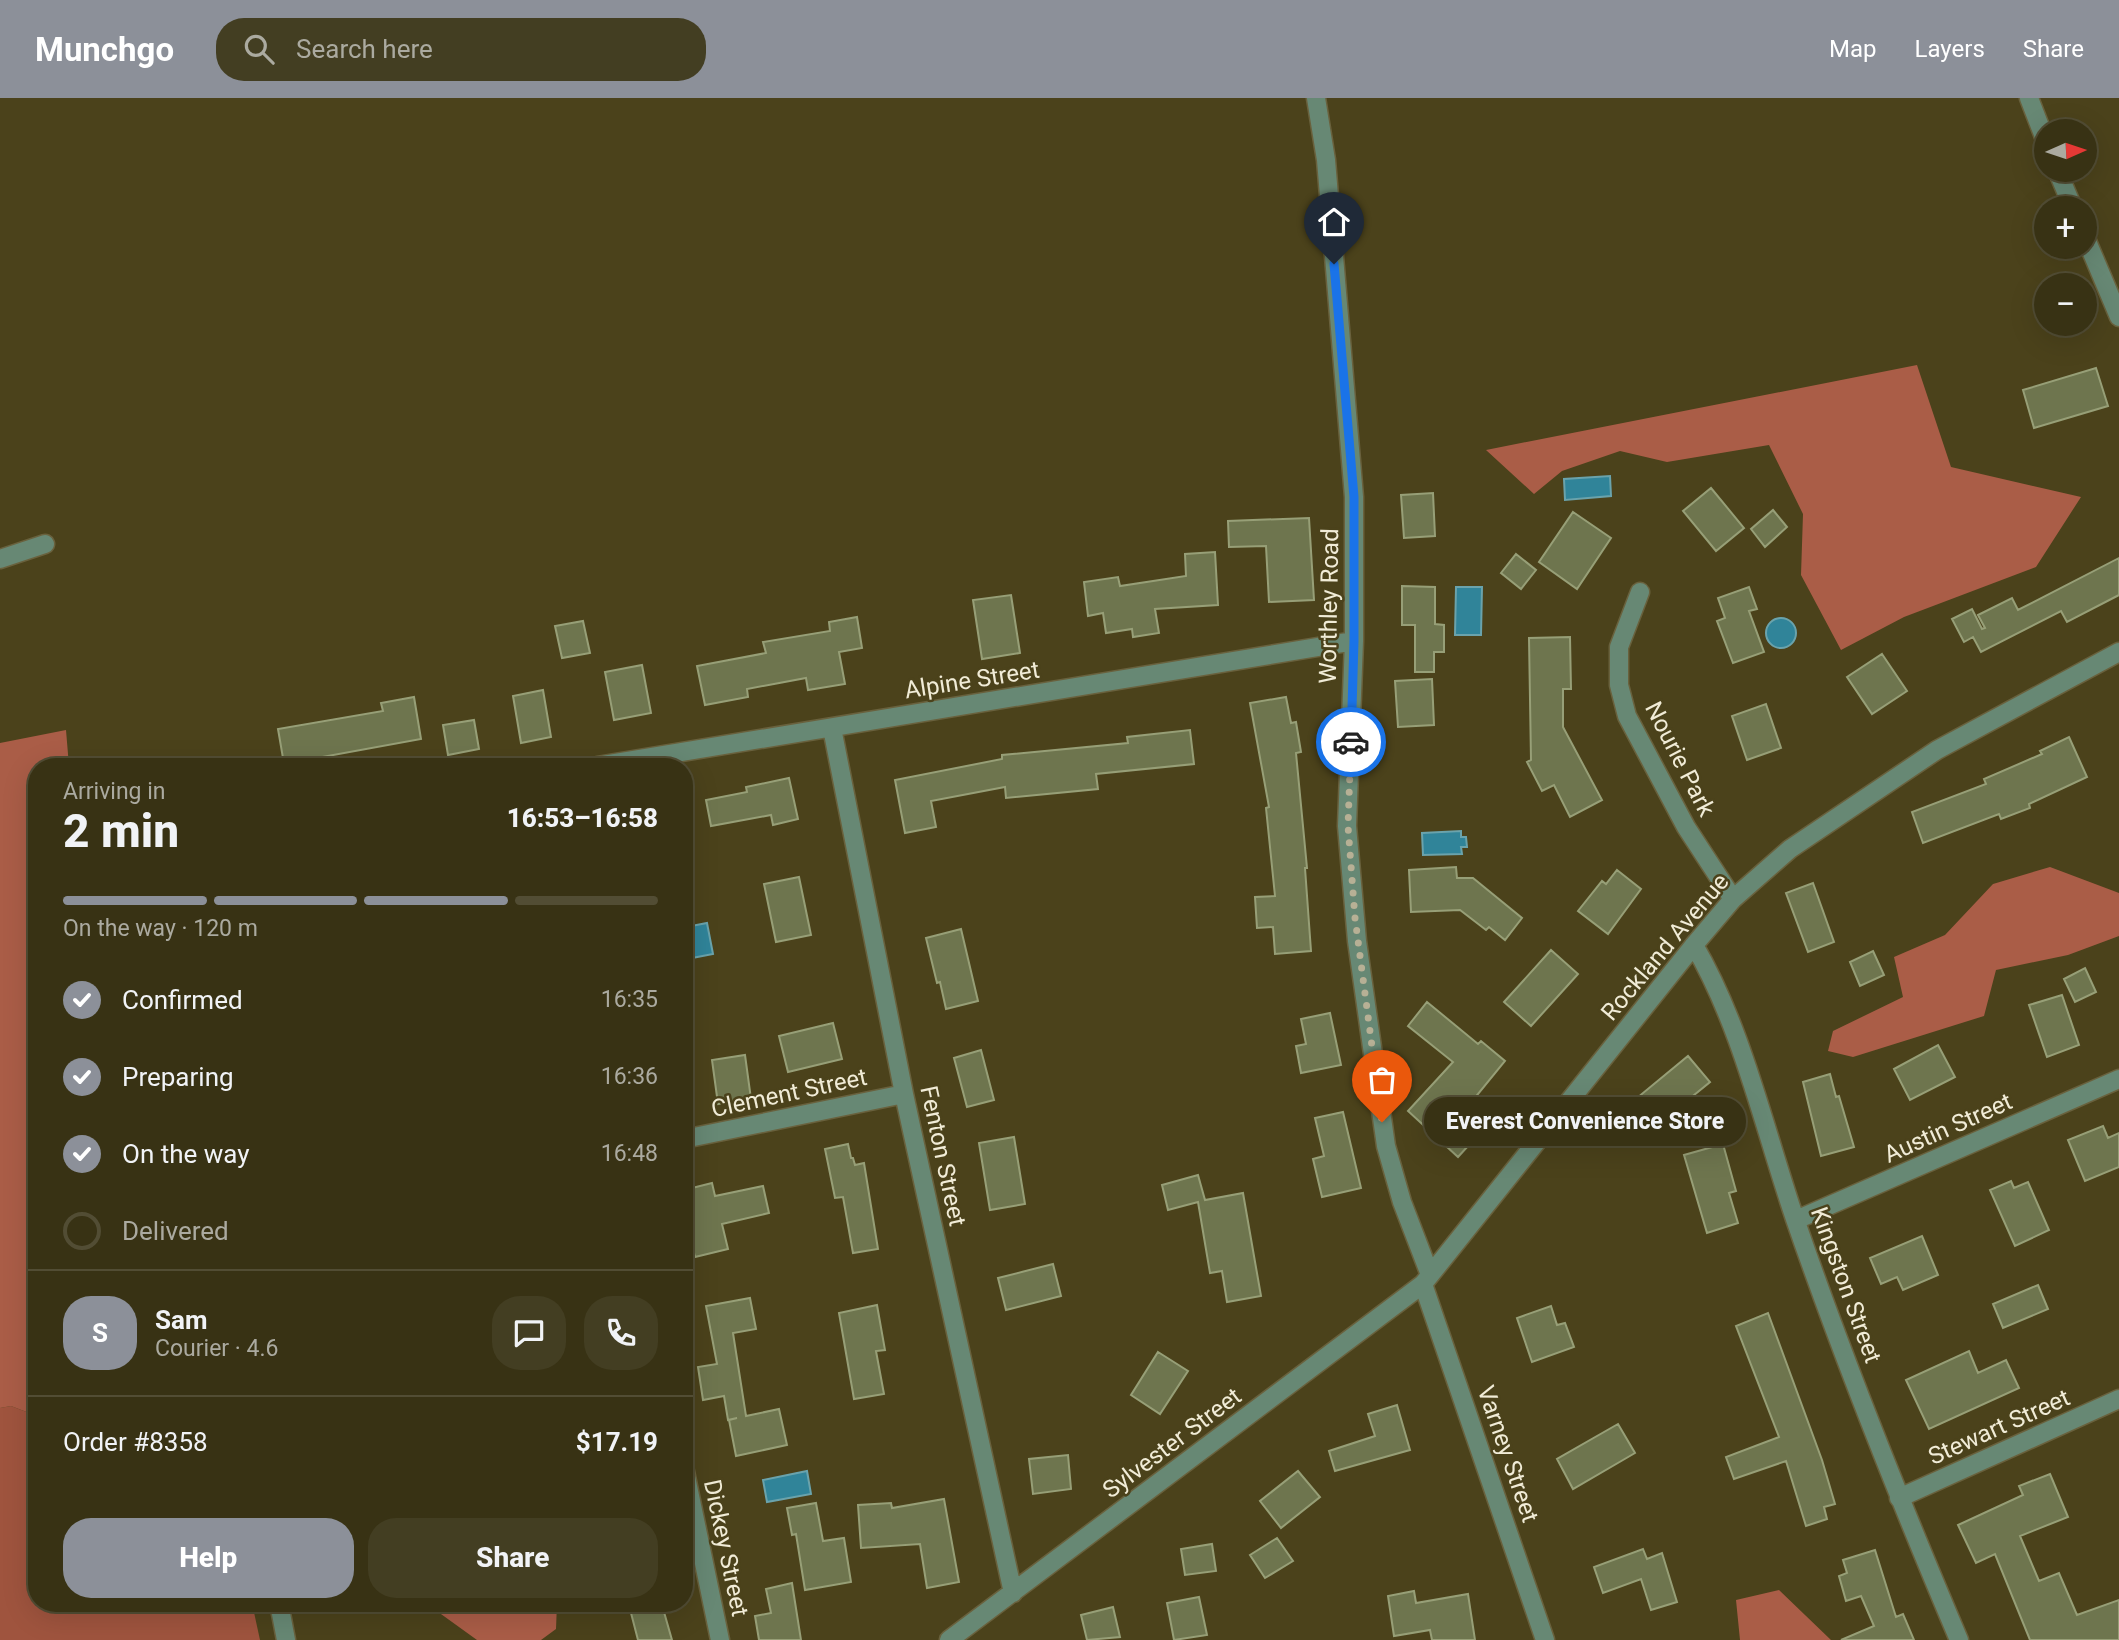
<!DOCTYPE html>
<html lang="en">
<head>
<meta charset="utf-8">
<style>
  body { margin:0; font-family:Roboto,sans-serif; background:#433e22; color:#f1f3f6; height:100vh; display:flex; flex-direction:column; font-size:26px; white-space:nowrap }
  * { box-sizing:border-box; margin:0 }
  p { font-size:23px; color:#abaaa0 }
  .icon { flex:none; width:38px; height:38px; fill:none; stroke:currentColor; stroke-width:2; stroke-linecap:round; stroke-linejoin:round }
  .map { position:relative; flex:1; overflow:hidden }
  .panel { position:absolute; left:28px; top:660px; width:665px; height:854px; display:flex; flex-direction:column; background:#383214; border-radius:28px; box-shadow:0 7px 28px #0002,0 0 0 2px #524d34 }
  .panel>* { flex:none }
  .needle { width:46px; rotate:87deg }
  .buttons { position:absolute; left:2034px; top:21px; display:grid; gap:14px }
  .buttons a { display:grid; place-items:center; width:63px; height:63px; border-radius:50%; background:#383214; box-shadow:0 7px 28px #0002,0 0 0 2px #524d34; font-size:35px }
  .pin { position:absolute; display:grid; place-items:center; width:60px; height:60px; color:#fff; margin:-72px -30px; border-radius:50% 50% 50% 0; rotate:-45deg; box-shadow:0 0 7px #0007 }
  .pin .icon { rotate:45deg }
  .courier { position:absolute; display:grid; place-items:center; width:70px; height:70px; margin:-35px; border:5px solid #1a73e8; border-radius:50%; background:#fff; color:#222; box-shadow:0 2px 9px #0007 }
  .bubble { position:absolute; height:49px; border-radius:24px; background:#383214; box-shadow:0 7px 28px #0002,0 0 0 2px #524d34; font-size:23px; font-weight:800; line-height:49px; text-align:center }
  .overview em { font-style:normal; font-weight:800 }
  .overview div { display:flex; flex-direction:column-reverse }
  .overview { display:flex; align-items:center; justify-content:space-between; height:119px; padding:0 35px }
  h1 { font-size:46px; font-weight:800; line-height:52px }
  .bar { display:grid; grid-template-columns:repeat(4,1fr); gap:10px 7px; align-content:center; height:84px; padding:0 35px }
  .bar i { height:9px; border-radius:5px; background:#524d34 }
  .bar .on { background:#8c9099 }
  .bar p { grid-column:span 4 }
  .line { display:flex; align-items:center; gap:18px; padding:0 35px; border-top:2px solid #524d34 }
  .line div { flex:1 }
  .round { display:grid; place-items:center; flex:none; width:74px; height:74px; border-radius:28px; background:#433e22 }
  ol { padding:0 35px; list-style:none }
  li { display:flex; align-items:center; gap:21px; height:77px }
  li p { margin-inline-start:auto }
  li .icon { padding:7px; border-radius:50%; background:#8c9099; color:#fff; stroke-width:4 }
  li:last-child { color:#abaaa0 }
  li i { width:38px; height:38px; border:4px solid #524d34; border-radius:50% }
  .primary-button { display:flex; gap:14px; margin-top:auto; padding:14px 35px }
  .primary-button a { flex:1; height:80px; border-radius:28px; background:#8c9099; color:#fff; font-size:28px; font-weight:800; line-height:80px; text-align:center }
  .primary-button a+a { background:#433e22; color:#f1f3f6 }
  header { display:flex; align-items:center; gap:42px; box-sizing:border-box; height:98px; padding:0 35px; background:#8c9099; color:#fff }
  header strong { font-size:33px }
  nav { display:flex; gap:38px; margin-inline-start:auto; font-size:24px }
  .search { width:490px; height:63px; background:#433e22; display:flex; align-items:center; gap:18px; box-sizing:border-box; padding:0 24px; border-radius:28px; color:#abaaa0; font-size:26px }
  .map>svg:first-child { display:block }
</style>
</head>
<body>
<header>
<strong>Munchgo</strong>
<div class="search"><svg class="icon" aria-label="search" viewBox="0 0 24 24"><circle cx="10" cy="10" r="6"/><path d="M15 15l6 6"/></svg>Search here</div>
<nav><a>Map</a><a>Layers</a><a>Share</a></nav>
</header>
<div class="map">
<svg width="2119" height="1542" viewBox="0 0 2119 1542">
  <rect width="100%" height="100%" fill="#4b421b"/>
  <path fill="#9f543e" d="M 11,1308 L 37,1318 L 37,1505 L 252,1505 L 260,1542 L 0,1542 L 0,1310 Z"/>
  <path fill="#aa5d47" d="M 1917,267 L 1951,369 L 2081,399 L 2036,469 L 1904,519 L 1841,552 L 1801,477 L 1803,416 L 1769,347 L 1667,364 L 1620,353 L 1562,373 L 1534,396 L 1486,352 Z
    M 66,632 L 69,668 L 37,668 L 37,1318 L 11,1308 L 0,1310 L 0,645 Z
    M 2050,769 L 2119,795 L 2119,838 L 2068,857 L 1996,872 L 1984,918 L 1853,959 L 1828,953 L 1833,933 L 1903,899 L 1894,859 L 1945,837 L 1993,786 Z
    M 1779,1492 L 1831,1542 L 1740,1542 L 1736,1502 Z
    M 431,1505 L 557,1505 L 556,1531 L 541,1542 L 477,1542 L 434,1511 Z"/>
  <path fill="#308499" stroke="#6aa3ac" stroke-width="2" d="M 1610,378 L 1611,398 L 1565,402 L 1564,381 Z
    M 1456,489 L 1482,489 L 1481,537 L 1455,537 Z
    M1766 535a15 15 0 1 1 30 0a15 15 0 1 1-30 0Z
    M 1461,733 L 1461,739 L 1466,739 L 1467,749 L 1461,749 L 1462,756 L 1423,757 L 1422,735 Z
    M 707,825 L 713,856 L 692,860 L 686,829 Z
    M 807,1373 L 811,1396 L 767,1404 L 763,1382 Z"/>
  <path fill="#6e754e" stroke="#979f77" stroke-width="2" d="M 2096,270 L 2108,308 L 2034,330 L 2023,292 Z
    M 1711,390 L 1744,430 L 1716,453 L 1683,413 Z
    M 1433,395 L 1435,438 L 1404,440 L 1401,397 Z
    M 1773,412 L 1787,429 L 1765,449 L 1751,431 Z
    M 1573,414 L 1611,440 L 1577,491 L 1539,464 Z
    M 1309,420 L 1314,502 L 1269,504 L 1266,448 L 1229,449 L 1228,423 Z
    M 1215,454 L 1218,507 L 1155,511 L 1159,535 L 1133,539 L 1132,531 L 1106,535 L 1103,515 L 1088,518 L 1084,484 L 1118,479 L 1120,488 L 1186,478 L 1185,456 Z
    M 1516,456 L 1536,472 L 1521,491 L 1501,475 Z
    M 2119,460 L 2119,497 L 2067,524 L 2061,513 L 1981,554 L 1973,539 L 1964,544 L 1952,521 L 1972,511 L 1982,531 L 1985,530 L 1978,517 L 2012,500 L 2018,512 Z
    M 1402,488 L 1435,489 L 1435,526 L 1444,527 L 1444,554 L 1434,554 L 1434,574 L 1415,574 L 1415,527 L 1402,527 Z
    M 1749,489 L 1757,511 L 1749,513 L 1764,554 L 1733,565 L 1717,523 L 1725,520 L 1718,500 Z
    M 1011,497 L 1020,555 L 982,561 L 973,502 Z
    M 857,519 L 862,550 L 839,554 L 845,586 L 808,592 L 806,580 L 747,591 L 748,599 L 705,607 L 697,568 L 766,555 L 763,544 L 830,533 L 829,524 Z
    M 583,523 L 590,555 L 562,560 L 555,528 Z
    M 1570,539 L 1571,591 L 1563,591 L 1563,629 L 1602,702 L 1570,719 L 1554,687 L 1542,693 L 1527,664 L 1531,662 L 1529,540 Z
    M 1882,556 L 1907,593 L 1872,616 L 1847,579 Z
    M 642,567 L 651,615 L 614,622 L 605,574 Z
    M 1432,581 L 1434,627 L 1398,629 L 1395,583 Z
    M 543,592 L 551,639 L 521,645 L 513,598 Z
    M 414,599 L 421,641 L 284,666 L 278,631 L 383,613 L 381,605 Z
    M 1286,599 L 1291,625 L 1296,624 L 1301,654 L 1296,655 L 1307,770 L 1305,770 L 1311,853 L 1275,856 L 1273,829 L 1257,830 L 1255,799 L 1275,798 L 1266,710 L 1269,709 L 1250,605 Z
    M 1766,606 L 1781,650 L 1747,662 L 1732,618 Z
    M 474,622 L 479,651 L 448,657 L 443,627 Z
    M 1190,632 L 1194,666 L 1096,676 L 1098,691 L 1006,700 L 1005,689 L 931,703 L 936,729 L 905,735 L 895,682 L 1002,661 L 1002,657 L 1128,645 L 1127,639 Z
    M 2069,639 L 2087,679 L 2029,706 L 2030,710 L 2001,721 L 1999,716 L 1923,745 L 1912,714 L 1986,686 L 1984,681 L 2042,656 L 2040,653 Z
    M 789,680 L 798,721 L 773,727 L 771,717 L 711,728 L 706,702 L 747,694 L 746,689 Z
    M 1456,769 L 1457,780 L 1473,780 L 1522,820 L 1505,842 L 1489,829 L 1486,832 L 1460,812 L 1411,814 L 1409,772 Z
    M 1617,772 L 1641,791 L 1608,836 L 1578,813 L 1602,783 L 1606,786 Z
    M 799,779 L 811,837 L 776,844 L 764,786 Z
    M 1813,785 L 1834,844 L 1808,854 L 1786,795 Z
    M 961,831 L 978,903 L 946,911 L 940,884 L 937,885 L 926,840 Z
    M 1551,852 L 1578,876 L 1531,928 L 1504,904 Z
    M 1873,853 L 1884,877 L 1860,888 L 1850,864 Z
    M 2085,870 L 2096,894 L 2075,904 L 2064,881 Z
    M 2062,897 L 2079,947 L 2047,959 L 2029,907 Z
    M 1427,904 L 1478,946 L 1481,943 L 1505,963 L 1460,1018 L 1479,1036 L 1458,1059 L 1408,1013 L 1453,964 L 1408,928 Z
    M 1330,915 L 1341,967 L 1301,975 L 1296,948 L 1306,946 L 1301,921 Z
    M 833,925 L 842,961 L 788,974 L 779,938 Z
    M 1938,947 L 1955,979 L 1910,1002 L 1894,971 Z
    M 981,952 L 994,1002 L 967,1009 L 954,960 Z
    M 745,957 L 751,1001 L 718,1006 L 712,962 Z
    M 1688,958 L 1710,984 L 1672,1015 L 1671,1010 L 1628,1045 L 1608,1021 L 1629,1003 L 1631,1005 Z
    M 1830,976 L 1836,999 L 1839,998 L 1854,1049 L 1821,1058 L 1803,984 Z
    M 1343,1014 L 1361,1090 L 1322,1099 L 1313,1061 L 1324,1058 L 1315,1020 Z
    M 2103,1028 L 2108,1040 L 2119,1035 L 2119,1069 L 2085,1083 L 2068,1042 Z
    M 1014,1039 L 1025,1106 L 990,1112 L 979,1045 Z
    M 848,1046 L 851,1060 L 853,1060 L 855,1067 L 864,1065 L 878,1151 L 853,1155 L 843,1099 L 835,1100 L 825,1051 Z
    M 1723,1046 L 1736,1093 L 1729,1095 L 1738,1125 L 1707,1135 L 1684,1057 Z
    M 1198,1077 L 1205,1102 L 1243,1095 L 1261,1198 L 1227,1204 L 1222,1173 L 1210,1175 L 1198,1104 L 1168,1112 L 1162,1087 Z
    M 2011,1083 L 2014,1090 L 2028,1084 L 2049,1132 L 2015,1148 L 1990,1092 Z
    M 712,1085 L 715,1098 L 763,1088 L 769,1115 L 722,1126 L 728,1151 L 695,1159 L 684,1115 L 684,1092 Z
    M 1922,1138 L 1938,1177 L 1903,1192 L 1897,1179 L 1881,1186 L 1870,1160 Z
    M 1053,1166 L 1061,1198 L 1006,1212 L 998,1180 Z
    M 2038,1187 L 2048,1211 L 2003,1230 L 1993,1206 Z
    M 750,1200 L 756,1231 L 733,1235 L 746,1318 L 779,1311 L 787,1347 L 736,1358 L 729,1322 L 737,1320 L 728,1322 L 724,1298 L 703,1302 L 698,1269 L 717,1266 L 706,1208 Z
    M 877,1207 L 885,1252 L 876,1253 L 884,1296 L 854,1301 L 839,1215 Z
    M 1551,1208 L 1557,1227 L 1565,1225 L 1574,1249 L 1532,1264 L 1517,1220 Z
    M 1768,1215 L 1822,1362 L 1835,1406 L 1824,1409 L 1827,1421 L 1806,1428 L 1786,1363 L 1734,1381 L 1726,1359 L 1779,1339 L 1736,1228 Z
    M 1969,1253 L 1978,1275 L 2006,1262 L 2019,1290 L 1929,1331 L 1906,1282 Z
    M 1158,1254 L 1188,1273 L 1160,1316 L 1131,1297 Z
    M 1397,1307 L 1410,1352 L 1335,1373 L 1329,1353 L 1375,1338 L 1368,1316 Z
    M 1618,1326 L 1635,1355 L 1573,1391 L 1557,1361 Z
    M 1068,1357 L 1071,1391 L 1033,1396 L 1029,1361 Z
    M 1298,1373 L 1320,1399 L 1281,1430 L 1260,1403 Z
    M 2050,1376 L 2068,1419 L 2020,1438 L 2039,1483 L 2059,1475 L 2077,1517 L 2119,1502 L 2119,1542 L 2030,1542 L 1995,1456 L 1976,1465 L 1958,1427 L 2023,1397 L 2019,1388 Z
    M 944,1401 L 959,1484 L 927,1490 L 920,1446 L 861,1450 L 858,1407 L 891,1405 L 892,1410 Z
    M 816,1405 L 823,1443 L 844,1440 L 851,1484 L 805,1492 L 796,1436 L 792,1437 L 787,1410 Z
    M 1277,1440 L 1293,1463 L 1265,1480 L 1250,1457 Z
    M 1212,1446 L 1216,1473 L 1185,1477 L 1181,1451 Z
    M 1643,1451 L 1647,1461 L 1662,1455 L 1677,1504 L 1651,1512 L 1641,1481 L 1603,1495 L 1594,1469 Z
    M 1875,1452 L 1896,1519 L 1903,1516 L 1914,1542 L 1841,1542 L 1874,1528 L 1861,1498 L 1846,1503 L 1839,1478 L 1847,1475 L 1843,1462 Z
    M 792,1485 L 801,1542 L 759,1542 L 755,1518 L 771,1515 L 766,1491 Z
    M 1414,1493 L 1416,1505 L 1468,1496 L 1475,1542 L 1432,1542 L 1430,1532 L 1394,1538 L 1388,1498 Z
    M 1199,1499 L 1207,1537 L 1174,1542 L 1167,1505 Z
    M 662,1507 L 672,1542 L 638,1542 L 631,1515 Z
    M 1113,1509 L 1120,1539 L 1087,1542 L 1081,1517 Z"/>
  <g fill="none" stroke-linecap="round" stroke-linejoin="round">
    <defs>
      <path id="minor" d="M 1316,0 L 1326,62 L 1354,399 L 1354,543 L 1347,728 L 1357,843 L 1386,1048 L 1402,1104 L 1430,1177
        M 2029,0 L 2046,44
        M 2057,72 L 2073,110
        M 2084,136 L 2119,219
        M 0,461 L 45,446
        M 1640,494 L 1619,549 L 1619,587 L 1627,618 L 1686,729 L 1733,801
        M 832,630 L 904,996 L 1013,1495
        M 597,668 L 1354,543
        M 1694,847 C 1742,929 1764,1030 1795,1121 C 1844,1263 1900,1403 1959,1542
        M 684,1041 L 904,996
        M 1796,1122 L 2119,981
        M 1423,1186 L 1545,1542
        M 684,1369 L 720,1542
        M 1899,1400 L 2119,1301
        M 279,1505 L 286,1542
        M 949,1542 L 1423,1186 L 1694,847 L 1733,801 L 1790,751 L 1937,652 L 2119,554"/>
    </defs>
    <use href="#minor" stroke="#69613d" stroke-width="21"/>
    <use href="#minor" stroke="#678874" stroke-width="18"/>
  </g>
  <g fill="none" stroke-linecap="round" stroke-linejoin="round">
    <path stroke="#b7b095" stroke-width="7" stroke-dasharray="0 12.6" d="M 1351,644 L 1348,728 L 1355,820 L 1382,1024"/>
    <path stroke="#1a73e8" stroke-width="9" d="M 1334,166 L 1354,399 L 1354,543 L 1351,644"/>
  </g>
  <g text-anchor="middle" dominant-baseline="central" stroke-width="5" stroke-linejoin="round" paint-order="stroke">
    <g font-size="24" fill="#f1ecd7" stroke="#4b421b">
      <text transform="translate(1329 508) rotate(-89)">Worthley Road</text>
      <text transform="translate(972 582) rotate(-9)">Alpine Street</text>
      <text transform="translate(1680 661) rotate(63)">Nourie Park</text>
      <text transform="translate(1665 849) rotate(-50)">Rockland Avenue</text>
      <text transform="translate(789 995) rotate(-12)">Clement Street</text>
      <text transform="translate(1948 1030) rotate(-24)">Austin Street</text>
      <text transform="translate(943 1058) rotate(78)">Fenton Street</text>
      <text transform="translate(1846 1187) rotate(70)">Kingston Street</text>
      <text transform="translate(1999 1329) rotate(-24)">Stewart Street</text>
      <text transform="translate(1172 1345) rotate(-37)">Sylvester Street</text>
      <text transform="translate(1508 1356) rotate(71)">Varney Street</text>
      <text transform="translate(726 1450) rotate(78)">Dickey Street</text>
    </g>
  </g>
</svg>
<div class="buttons">
<a><svg class="needle" viewBox="-14 -14 28 28"><path d="M0-13l5 13h-10z" fill="#e53935"/><path d="M0 13l5-13h-10z" fill="#abaaa0"/></svg></a>
<a>+</a>
<a>−</a>
</div>
<div class="pin" style="left:1382px;top:1024px;background:#ea580c"><svg class="icon" aria-label="bag" viewBox="0 0 24 24"><path d="M5 8h14l-1 12H6zM9 8a3 3 0 0 1 6 0"/></svg></div>
<div class="pin" style="left:1334px;top:166px;background:#1f2937"><svg class="icon" aria-label="home" viewBox="0 0 24 24"><path d="M3 11l9-7 9 7M6 9v11h12V9"/></svg></div>
<div class="courier" style="left:1351px;top:644px"><svg class="icon" aria-label="car" viewBox="0 0 24 24"><path d="M5 17H2v-5l4-1 3-4h7l3 4 3 1v5h-3M9 17h6M6 11h13"/><circle cx="7" cy="17" r="2"/><circle cx="17" cy="17" r="2"/></svg></div>
<div class="bubble" style="left:1424px;top:999px;width:322px">Everest Convenience Store</div>
<section class="panel">
<div class="overview"><div><h1>2 min</h1><p>Arriving in</p></div><em>16:53–16:58</em></div>
<div class="bar"><i class="on"></i><i class="on"></i><i class="on"></i><i></i><p>On the way · 120 m</p></div>
<ol>
<li><svg class="icon" aria-label="check" viewBox="0 0 24 24"><path d="M5 12l5 5 9-10"/></svg>Confirmed<p>16:35</p></li>
<li><svg class="icon" aria-label="check" viewBox="0 0 24 24"><path d="M5 12l5 5 9-10"/></svg>Preparing<p>16:36</p></li>
<li><svg class="icon" aria-label="check" viewBox="0 0 24 24"><path d="M5 12l5 5 9-10"/></svg>On the way<p>16:48</p></li>
<li><i></i>Delivered</li>
</ol>
<div class="line" style="height:126px"><b class="round" style="background:#8c9099;color:#fff">S</b><div><b>Sam</b><p>Courier · 4.6</p></div><a class="round"><svg class="icon" aria-label="chat" viewBox="0 0 24 24"><path d="M4 5h16v11H9l-5 4z"/></svg></a><a class="round"><svg class="icon" aria-label="phone" viewBox="0 0 24 24"><path d="M5 4h4l2 5-3 2q2 4 5 5l2-3 5 2v4C11 20 4 13 5 4z"/></svg></a></div>
<div class="line" style="height:91px"><div>Order #8358</div><b>$17.19</b></div>
<div class="primary-button"><a>Help</a><a>Share</a></div>
</section>
</div>
</body>
</html>
